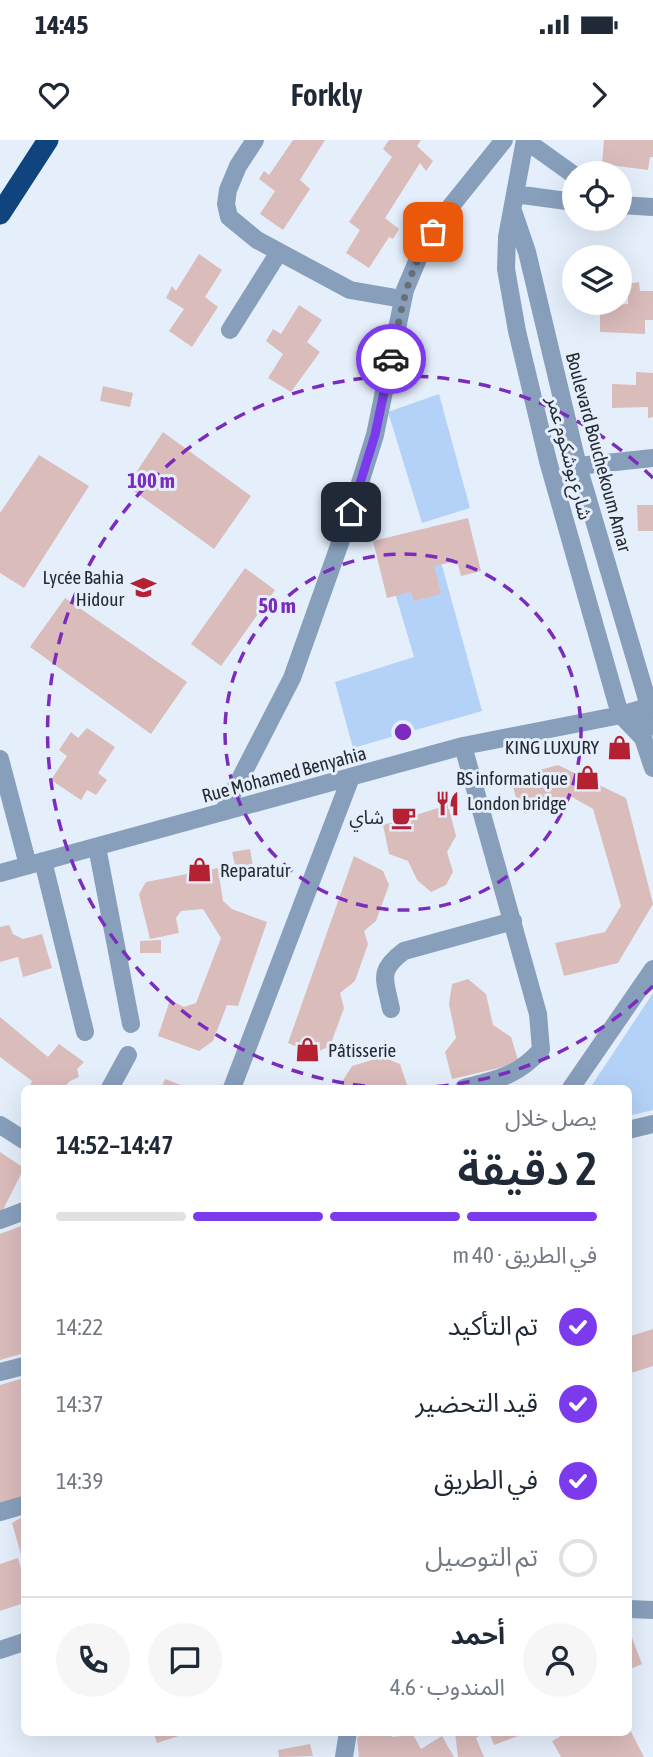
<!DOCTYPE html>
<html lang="ar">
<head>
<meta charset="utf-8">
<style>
  body { margin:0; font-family:"Asap Condensed","Noto Sans Arabic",sans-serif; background:#f6f6f7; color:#1f2937; direction:rtl; height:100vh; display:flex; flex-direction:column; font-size:26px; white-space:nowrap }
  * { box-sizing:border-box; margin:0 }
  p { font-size:23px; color:#747a83 }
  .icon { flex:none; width:38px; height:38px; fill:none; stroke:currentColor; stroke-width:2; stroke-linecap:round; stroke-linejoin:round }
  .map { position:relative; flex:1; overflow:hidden; direction:ltr }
  .panel { position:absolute; left:21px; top:945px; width:611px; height:651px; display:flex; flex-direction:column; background:#fff; border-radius:10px; box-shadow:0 7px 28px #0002; direction:rtl }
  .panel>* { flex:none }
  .fabs { position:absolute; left:562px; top:21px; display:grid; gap:14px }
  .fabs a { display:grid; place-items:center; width:70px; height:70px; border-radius:50%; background:#fff; box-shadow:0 7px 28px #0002; font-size:35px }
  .pin { position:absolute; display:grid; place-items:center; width:60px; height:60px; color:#fff; margin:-30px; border-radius:14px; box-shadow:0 4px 10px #0006 }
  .courier { position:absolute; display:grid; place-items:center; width:70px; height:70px; margin:-35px; border:5px solid #7c3aed; border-radius:50%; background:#fff; color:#222; box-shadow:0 2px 9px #0007 }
  .overview em { font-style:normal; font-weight:600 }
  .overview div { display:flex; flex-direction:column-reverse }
  .overview { display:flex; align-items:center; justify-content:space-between; height:119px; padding:0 35px }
  h1 { font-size:46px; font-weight:600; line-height:52px }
  .bar { display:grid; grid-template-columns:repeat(4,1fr); gap:10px 7px; align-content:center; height:84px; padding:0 35px }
  .bar i { height:9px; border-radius:5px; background:#e0e1e3 }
  .bar .selected { background:#7c3aed }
  .bar p { grid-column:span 4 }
  .line { display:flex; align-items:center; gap:18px; padding:0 35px; border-top:2px solid #e0e1e3 }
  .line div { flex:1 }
  .round { display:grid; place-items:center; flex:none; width:74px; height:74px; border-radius:37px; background:#f6f6f7 }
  ol { padding:0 35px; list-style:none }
  li { display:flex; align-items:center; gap:21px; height:77px }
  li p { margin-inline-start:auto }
  li .icon { padding:7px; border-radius:50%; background:#7c3aed; color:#fff; stroke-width:4 }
  li:last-child { color:#747a83 }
  li i { width:38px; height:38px; border:4px solid #e0e1e3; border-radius:50% }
  .status { display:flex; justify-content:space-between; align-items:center; height:49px; padding:0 35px; background:#fff; direction:ltr }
  .status svg { height:19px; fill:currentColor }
  header { display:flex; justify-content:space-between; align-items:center; height:91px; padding:0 35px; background:#fff; font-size:32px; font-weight:600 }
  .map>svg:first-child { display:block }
</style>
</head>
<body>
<div class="status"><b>14:45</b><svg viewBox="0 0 49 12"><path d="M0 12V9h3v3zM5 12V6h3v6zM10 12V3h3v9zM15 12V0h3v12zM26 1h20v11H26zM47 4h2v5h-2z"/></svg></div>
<header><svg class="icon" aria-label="forward" viewBox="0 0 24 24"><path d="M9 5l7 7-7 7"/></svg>Forkly<svg class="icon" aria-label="heart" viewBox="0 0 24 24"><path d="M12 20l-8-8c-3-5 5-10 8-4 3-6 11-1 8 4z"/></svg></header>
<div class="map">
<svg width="653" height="1617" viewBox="0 0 653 1617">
  <rect width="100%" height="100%" fill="#e5effc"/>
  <path fill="#b4d2f7" d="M 439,254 L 470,368 L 422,383 L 388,272 Z
    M 432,389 L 482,571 L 353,608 L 335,542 L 414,517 L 381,406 Z
    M 653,853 L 653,970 L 628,976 L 628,948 L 590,948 Z"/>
  <path fill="#dabcbb" d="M 293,0 L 325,0 L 300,40 L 310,49 L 283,90 L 260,74 L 275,51 L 259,39 L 264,31 L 269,35 Z
    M 389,0 L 421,0 L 417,6 L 433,21 L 426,31 L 420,23 L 385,78 L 399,89 L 393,99 L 389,97 L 369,128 L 346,113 L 360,90 L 349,82 L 392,17 L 383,9 Z
    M 604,0 L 653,0 L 653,17 L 650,17 L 648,30 L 602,24 Z
    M 199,114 L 222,130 L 205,157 L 218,167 L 192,207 L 169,191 L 184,169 L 166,158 L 172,146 L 176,151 Z
    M 639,142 L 640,151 L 653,151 L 653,180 L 645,180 L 645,194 L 600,192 L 600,166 L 628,164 L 628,144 Z
    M 299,165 L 322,180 L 307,202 L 320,212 L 291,252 L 268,238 L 283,214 L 266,201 L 273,189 L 281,194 Z
    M 636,232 L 653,233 L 653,277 L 648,278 L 648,267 L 612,268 L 612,244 L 636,245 Z
    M 103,246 L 133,253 L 130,267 L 100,261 Z
    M 163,292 L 251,356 L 214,409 L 127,346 Z
    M 39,315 L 89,346 L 24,448 L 0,433 L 0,373 Z
    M 637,365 L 653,365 L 653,391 L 638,391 Z
    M 468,378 L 481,431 L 461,436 L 457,421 L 434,426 L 441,454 L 414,461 L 411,452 L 387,458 L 373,401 Z
    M 245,428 L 275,450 L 221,526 L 191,504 Z
    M 65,458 L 187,542 L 151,594 L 30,507 Z
    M 87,588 L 115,607 L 98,633 L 107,640 L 96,655 L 87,650 L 81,660 L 51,640 L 67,616 L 59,610 L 71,592 L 78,598 Z
    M 558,625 L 626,658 L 653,764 L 618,823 L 564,836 L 555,803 L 605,792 L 621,766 L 593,669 L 572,657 L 519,671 L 511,638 Z
    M 448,665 L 456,696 L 447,712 L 453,732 L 446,745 L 431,752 L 417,740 L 408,721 L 389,714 L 383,685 Z
    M 250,709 L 253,727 L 236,730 L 232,712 Z
    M 354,716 L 383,731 L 389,745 L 376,781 L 364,791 L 368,804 L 355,841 L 340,853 L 344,868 L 330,906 L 313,914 L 288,903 Z
    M 218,728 L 223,761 L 232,769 L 267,782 L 238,866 L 227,865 L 213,901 L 199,911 L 158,896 L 170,860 L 184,867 L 196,863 L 221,798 L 203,769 L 181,771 L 176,778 L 179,793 L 150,799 L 139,754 L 146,742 Z
    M 9,785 L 13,794 L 23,799 L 42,794 L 52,828 L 23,837 L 18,817 L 0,822 L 0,787 Z
    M 161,800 L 161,813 L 140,813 L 140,801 Z
    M 468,839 L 486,854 L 493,885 L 511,897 L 519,923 L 452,939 L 445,912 L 456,898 L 449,864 L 452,844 Z
    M 0,877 L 48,917 L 59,904 L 84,922 L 77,929 L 79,937 L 70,941 L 63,948 L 44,946 L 43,948 L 29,948 L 32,941 L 0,917 Z
    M 382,917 L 400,924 L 408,948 L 344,948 L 342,942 L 352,926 Z
    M 165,939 L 189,948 L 161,948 Z
    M 0,1012 L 24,1028 L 0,1076 Z
    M 24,1085 L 24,1213 L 0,1220 L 0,1094 Z
    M 653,1189 L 653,1226 L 628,1234 L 628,1197 Z
    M 24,1238 L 24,1361 L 0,1368 L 0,1245 Z
    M 24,1376 L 24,1425 L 12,1383 Z
    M 18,1418 L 24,1439 L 24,1463 L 0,1471 L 0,1424 Z
    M 631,1495 L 642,1524 L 628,1530 L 628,1496 Z
    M 628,1586 L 644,1617 L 561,1617 L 552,1601 L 568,1592 L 628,1592 Z
    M 158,1592 L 188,1592 L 188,1593 L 157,1603 L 154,1594 Z
    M 363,1592 L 390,1592 L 392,1597 L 413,1595 L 421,1609 L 442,1596 L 454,1617 L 359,1617 L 357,1598 Z
    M 455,1592 L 485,1592 L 476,1598 L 484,1617 L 458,1617 Z
    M 489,1592 L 526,1592 L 526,1593 L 494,1605 Z
    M 310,1604 L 313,1616 L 279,1617 L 278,1610 Z"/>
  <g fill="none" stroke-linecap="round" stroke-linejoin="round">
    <path stroke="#889fbc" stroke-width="18" d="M 255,0 L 238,26 L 228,50 L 226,64 L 229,77 L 257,100 L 350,150 L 402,159
      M 525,0 L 507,97 L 506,129 L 517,191 L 548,321 L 617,564 L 621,575 L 643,598 L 653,628
      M 525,0 L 574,35
      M 515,54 L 574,62
      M 620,65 L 653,67
      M 513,71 L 527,112 L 578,326 L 649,566 L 643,598
      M 230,190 L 279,112
      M 578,326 L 653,318
      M 463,606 L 538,874 L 541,910 C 516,937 498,939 464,948
      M 0,619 L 28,725
      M 223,672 L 292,538 L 351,372 L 375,295 L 405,150 L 423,107 L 443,76 L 504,0
      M 97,707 L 131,884
      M 43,721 L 85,892
      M 0,733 L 463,606 L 621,575 L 653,565
      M 391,869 C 385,839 377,831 404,811 L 513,781
      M 110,948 L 128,915
      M 232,948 L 351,637
      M 571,948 L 653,829
      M 0,985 L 24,1000
      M 628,990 L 653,984
      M 0,1080 L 24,1071
      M 0,1232 L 24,1226
      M 0,1372 L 24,1365
      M 628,1469 L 653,1470
      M 0,1510 L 24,1502
      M 344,1617 L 348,1592"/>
    <path stroke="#0f447d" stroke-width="21" d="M 0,74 L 48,0"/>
  </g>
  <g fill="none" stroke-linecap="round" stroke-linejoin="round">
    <path stroke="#687079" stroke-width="7" stroke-dasharray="0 12.6" d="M 391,219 C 401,173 406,132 433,92"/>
    <path stroke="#7c3aed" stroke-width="9" d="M 351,372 L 375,295 L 391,219"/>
  </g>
  <g fill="none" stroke="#7b2cbf" stroke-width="3.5" stroke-dasharray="12 9">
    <circle cx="403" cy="592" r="178"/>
    <path d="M653 846A356 356 0 1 1 653 338"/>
  </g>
  <defs>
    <symbol id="school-bare" viewBox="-9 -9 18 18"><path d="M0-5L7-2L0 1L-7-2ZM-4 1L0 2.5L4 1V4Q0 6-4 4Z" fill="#b32132" stroke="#e5effc" stroke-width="2.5" paint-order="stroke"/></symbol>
    <symbol id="shop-bare" viewBox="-9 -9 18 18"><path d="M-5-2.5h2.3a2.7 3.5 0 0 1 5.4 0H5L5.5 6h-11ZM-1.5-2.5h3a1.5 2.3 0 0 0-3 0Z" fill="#b32132" stroke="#e5effc" stroke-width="2.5" paint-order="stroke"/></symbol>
    <symbol id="restaurant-bare" viewBox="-9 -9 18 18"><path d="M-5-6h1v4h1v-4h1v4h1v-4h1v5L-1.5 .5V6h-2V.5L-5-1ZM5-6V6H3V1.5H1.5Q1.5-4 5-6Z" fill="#b32132" stroke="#e5effc" stroke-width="2.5" paint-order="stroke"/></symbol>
    <symbol id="cafe-bare" viewBox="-9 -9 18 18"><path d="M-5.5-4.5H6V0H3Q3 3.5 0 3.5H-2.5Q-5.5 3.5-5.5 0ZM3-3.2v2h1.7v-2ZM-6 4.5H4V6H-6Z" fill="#b32132" stroke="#e5effc" stroke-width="2.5" paint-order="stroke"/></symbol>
  </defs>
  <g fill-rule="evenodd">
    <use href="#school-bare" x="126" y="430" width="35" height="35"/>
    <use href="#shop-bare" x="602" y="590" width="35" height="35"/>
    <use href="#shop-bare" x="570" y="620" width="35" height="35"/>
    <use href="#restaurant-bare" x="430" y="646" width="35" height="35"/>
    <use href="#cafe-bare" x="386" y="660" width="35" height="35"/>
    <use href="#shop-bare" x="182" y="712" width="35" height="35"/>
    <use href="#shop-bare" x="290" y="892" width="35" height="35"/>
  </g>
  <g text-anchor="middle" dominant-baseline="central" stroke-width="6" stroke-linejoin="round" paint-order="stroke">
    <g font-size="19" fill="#252b33" stroke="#e5effc">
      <text transform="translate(599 312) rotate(75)">Boulevard Bouchekoum Amar</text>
      <text transform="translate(570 318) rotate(75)">شارع بوشكوم عمر</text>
      <text transform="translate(284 634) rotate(-15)">Rue Mohamed Benyahia</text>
    </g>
    <g font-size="19" fill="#252b33" stroke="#e5effc" text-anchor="end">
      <text x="124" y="437">Lycée Bahia<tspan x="124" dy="22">Hidour</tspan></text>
      <text x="599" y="607">KING LUXURY</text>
      <text x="568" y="638">BS informatique</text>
      <text x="467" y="663" text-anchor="start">London bridge</text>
      <text x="384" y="677">شاي</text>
      <text x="220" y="730" text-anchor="start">Reparatur</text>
      <text x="328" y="910" text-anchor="start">Pâtisserie</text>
    </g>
  </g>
  <circle cx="403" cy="592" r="10" fill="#7b2cbf" stroke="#e5effc" stroke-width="3.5"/>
  <g font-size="21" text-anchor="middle" font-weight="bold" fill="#7b2cbf" stroke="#e5effc" stroke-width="6" stroke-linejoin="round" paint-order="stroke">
    <text x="151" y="348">100 m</text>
    <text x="277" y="473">50 m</text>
  </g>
</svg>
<div class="fabs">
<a><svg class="icon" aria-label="locate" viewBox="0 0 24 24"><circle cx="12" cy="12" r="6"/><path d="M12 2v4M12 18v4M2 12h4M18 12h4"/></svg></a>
<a><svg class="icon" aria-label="layers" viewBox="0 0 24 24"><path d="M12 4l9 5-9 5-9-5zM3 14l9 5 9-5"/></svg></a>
</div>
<div class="pin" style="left:433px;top:92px;background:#ea580c"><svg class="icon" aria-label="bag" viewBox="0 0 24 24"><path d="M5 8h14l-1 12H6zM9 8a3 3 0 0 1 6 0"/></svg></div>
<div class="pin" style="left:351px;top:372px;background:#1f2937"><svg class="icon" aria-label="home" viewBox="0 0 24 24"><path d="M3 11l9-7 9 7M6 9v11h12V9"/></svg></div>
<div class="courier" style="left:391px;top:219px"><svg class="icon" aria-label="car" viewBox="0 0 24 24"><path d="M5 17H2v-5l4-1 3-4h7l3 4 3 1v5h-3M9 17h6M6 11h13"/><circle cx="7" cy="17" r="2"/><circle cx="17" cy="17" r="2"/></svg></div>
<section class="panel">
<div class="overview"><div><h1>2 دقيقة</h1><p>يصل خلال</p></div><em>14:47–14:52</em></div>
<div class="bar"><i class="selected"></i><i class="selected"></i><i class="selected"></i><i></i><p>في الطريق · 40 m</p></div>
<ol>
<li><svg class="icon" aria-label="check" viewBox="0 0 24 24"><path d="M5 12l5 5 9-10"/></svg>تم التأكيد<p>14:22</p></li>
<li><svg class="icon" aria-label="check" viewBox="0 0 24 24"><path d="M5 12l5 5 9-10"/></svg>قيد التحضير<p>14:37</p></li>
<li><svg class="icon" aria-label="check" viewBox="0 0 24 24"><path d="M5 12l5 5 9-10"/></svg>في الطريق<p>14:39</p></li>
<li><i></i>تم التوصيل</li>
</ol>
<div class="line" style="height:126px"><a class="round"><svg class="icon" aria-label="person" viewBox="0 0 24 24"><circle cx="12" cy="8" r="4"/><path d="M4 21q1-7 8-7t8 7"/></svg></a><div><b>أحمد</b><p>المندوب · 4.6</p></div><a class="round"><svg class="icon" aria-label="chat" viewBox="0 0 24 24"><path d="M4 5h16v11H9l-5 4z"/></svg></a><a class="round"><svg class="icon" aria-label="phone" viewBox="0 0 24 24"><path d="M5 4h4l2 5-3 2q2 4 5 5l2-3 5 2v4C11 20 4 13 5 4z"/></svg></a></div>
</section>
</div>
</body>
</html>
